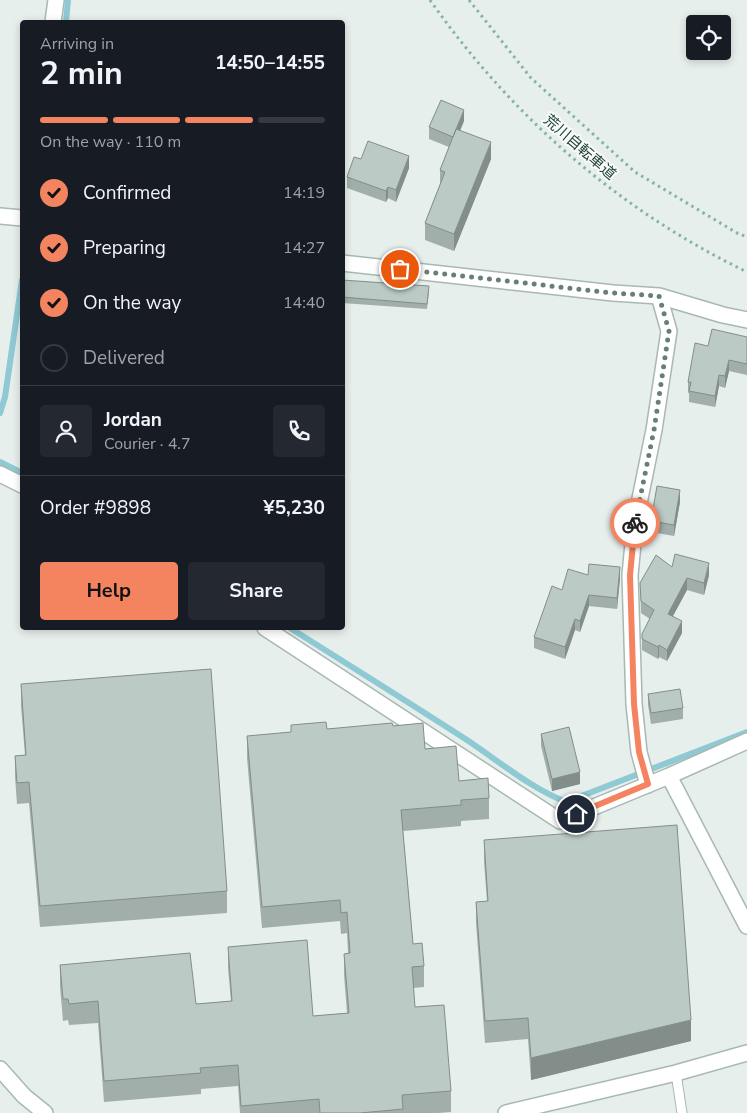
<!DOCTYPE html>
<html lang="en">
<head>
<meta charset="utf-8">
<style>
  body { margin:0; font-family:"Nunito Sans","Noto Sans JP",sans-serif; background:#242831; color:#f1f3f6; height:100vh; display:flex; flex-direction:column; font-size:19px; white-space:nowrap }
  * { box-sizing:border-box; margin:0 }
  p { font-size:16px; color:#9ea1a6 }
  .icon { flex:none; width:28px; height:28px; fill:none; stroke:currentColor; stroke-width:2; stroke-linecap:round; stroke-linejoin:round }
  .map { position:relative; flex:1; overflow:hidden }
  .panel { position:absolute; left:20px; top:20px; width:325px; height:610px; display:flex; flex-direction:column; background:#171b24; border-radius:5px; box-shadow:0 2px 8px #0003 }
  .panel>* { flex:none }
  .buttons { position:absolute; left:686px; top:15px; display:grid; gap:10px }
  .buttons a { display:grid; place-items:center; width:45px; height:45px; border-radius:5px; background:#171b24; box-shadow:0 2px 8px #0003; font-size:25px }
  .pin { position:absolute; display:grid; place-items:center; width:42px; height:42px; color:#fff; margin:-21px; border:2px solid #fff; border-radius:50%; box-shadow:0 1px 5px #0007 }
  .courier { position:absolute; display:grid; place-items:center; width:50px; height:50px; margin:-25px; border:4px solid #f4845f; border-radius:50%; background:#fff; color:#222; box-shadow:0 1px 6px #0007 }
  .head em { font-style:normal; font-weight:700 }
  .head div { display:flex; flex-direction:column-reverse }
  .head { display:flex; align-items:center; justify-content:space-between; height:85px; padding:0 20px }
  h1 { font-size:32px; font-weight:700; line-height:38px }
  .bar { display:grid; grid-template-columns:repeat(4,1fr); gap:8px 5px; align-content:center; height:60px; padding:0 20px }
  .bar i { height:6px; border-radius:4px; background:#363941 }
  .bar .current { background:#f4845f }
  .bar p { grid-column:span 4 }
  .line { display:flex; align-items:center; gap:12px; padding:0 20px; border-top:1px solid #363941 }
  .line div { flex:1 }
  .round { display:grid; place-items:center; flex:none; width:52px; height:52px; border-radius:5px; background:#242831 }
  ol { padding:0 20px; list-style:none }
  li { display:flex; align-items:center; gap:15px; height:55px }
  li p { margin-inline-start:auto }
  li .icon { padding:5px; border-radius:50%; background:#f4845f; color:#111; stroke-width:4 }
  li:last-child { color:#9ea1a6 }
  li i { width:28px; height:28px; border:2px solid #363941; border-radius:50% }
  .cta { display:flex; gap:10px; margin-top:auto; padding:10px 20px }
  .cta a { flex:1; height:58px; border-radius:5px; background:#f4845f; color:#111; font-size:20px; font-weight:700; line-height:58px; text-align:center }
  .cta a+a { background:#242831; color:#f1f3f6 }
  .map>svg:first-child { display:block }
</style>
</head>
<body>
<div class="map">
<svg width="747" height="1113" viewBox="0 0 747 1113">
  <rect width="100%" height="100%" fill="#e6efeb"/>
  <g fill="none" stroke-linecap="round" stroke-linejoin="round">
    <path stroke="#8ec9d4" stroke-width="6" d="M 66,22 L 68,0
      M 0,413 L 5,397 L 22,280
      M 0,462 L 22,473
      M 290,628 C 349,665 408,702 467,740 C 500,762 529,787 566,802 L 747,732"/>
    <defs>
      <path id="lane" d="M 676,1073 L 682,1113"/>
      <path id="street" d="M 53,22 L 56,0
        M 0,216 L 22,218
        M 342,263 L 613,293 L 659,296 L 723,315 L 747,320
        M 0,474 L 22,485
        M 265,628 L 560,821 L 669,776 L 747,741
        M 669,776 L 747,926
        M 648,785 L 639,752 L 634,704 L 630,575 L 635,523 L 654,430 L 669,331 L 659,296
        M 506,1113 L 676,1073 L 747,1053"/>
      <path id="secondary" d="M 0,1069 L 24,1096 L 45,1113"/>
    </defs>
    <use href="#lane" stroke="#a8b8b2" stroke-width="11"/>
    <use href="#street" stroke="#a8b8b2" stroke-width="18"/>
    <use href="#secondary" stroke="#a4bbb3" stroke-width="18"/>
    <path stroke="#86b3a5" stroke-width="3" stroke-dasharray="2.5 4" stroke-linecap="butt" d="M 430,0 C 512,117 619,210 747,272
      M 469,0 L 531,78 L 635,172 L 737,233 L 747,237"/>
    <use href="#lane" stroke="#fff" stroke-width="9"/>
    <use href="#street" stroke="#fff" stroke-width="15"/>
    <use href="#secondary" stroke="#fff" stroke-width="15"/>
  </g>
  <path fill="#a1aea9" d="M 464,121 L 460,130 L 491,159 L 454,251 L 425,240 L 425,223 L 440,184 L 440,170 L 449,147 L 429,139 L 429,127 Z
    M 361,159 L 409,168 L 396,202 L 388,198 L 386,202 L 347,188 L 347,177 Z
    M 342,280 L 429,292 L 427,309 L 342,303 Z
    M 747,337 L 747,375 L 729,371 L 725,388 L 719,386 L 715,407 L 689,402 L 689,393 L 688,393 L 688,382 L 708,346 Z
    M 680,502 L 674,536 L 651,532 L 651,521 Z
    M 588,575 L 620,578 L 617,609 L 589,606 L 580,632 L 575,630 L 565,659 L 534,648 L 534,637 Z
    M 709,575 L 704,595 L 687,590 L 673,616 L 682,633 L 667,661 L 659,657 L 658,659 L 642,650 L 642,634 L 650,619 L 641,613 L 640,583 Z
    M 21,684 L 227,891 L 227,913 L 40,927 L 29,803 L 17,804 L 15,777 L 15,756 L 25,755 L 21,706 Z
    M 648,694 L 683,708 L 683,719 L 651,724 L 648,705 Z
    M 393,726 L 425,749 L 459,781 L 489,798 L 489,819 L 461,821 L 461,826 L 403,831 L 413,944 L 424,966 L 424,987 L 413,988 L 415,1007 L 451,1091 L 451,1112 L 438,1113 L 240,1113 L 238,1086 L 201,1089 L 201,1094 L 104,1102 L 98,1023 L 69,1025 L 68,1020 L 63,1021 L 60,986 L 60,965 L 196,1004 L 231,1001 L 228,968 L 228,947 L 313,1016 L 347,1013 L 344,975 L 344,954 L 348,953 L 347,933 L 341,934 L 340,921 L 262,928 L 247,758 L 247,736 L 327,729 Z
    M 541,734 L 580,784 L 552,791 L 541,746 Z
    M 484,840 L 691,1041 L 531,1080 L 528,1039 L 485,1043 L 476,923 L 476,902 L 487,901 L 484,862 Z"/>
  <path fill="#838d89" d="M 464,110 L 464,121 L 453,148 L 453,137 Z
    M 491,142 L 491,159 L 454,251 L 454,234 Z
    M 409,156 L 409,168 L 396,202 L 396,190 Z
    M 388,187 L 388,198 L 386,202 L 386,191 Z
    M 729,360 L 729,371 L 725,388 L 725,376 Z
    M 719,375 L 719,386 L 715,407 L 715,396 Z
    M 680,490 L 680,502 L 674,536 L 674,525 Z
    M 709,563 L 709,575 L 704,595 L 704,583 Z
    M 620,567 L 620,578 L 617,609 L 617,598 Z
    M 687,578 L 687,590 L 668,625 L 668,614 Z
    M 589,595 L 589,606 L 580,632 L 580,621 Z
    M 575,619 L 575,630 L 565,659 L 565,647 Z
    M 682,621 L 682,633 L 667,661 L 667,650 Z
    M 659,645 L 659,657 L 658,659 L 658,647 Z
    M 580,772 L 580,784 L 552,791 L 552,779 Z
    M 691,1020 L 691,1041 L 531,1080 L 531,1058 Z"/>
  <path fill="#bbcac4" stroke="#838d89" d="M 441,100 L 464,110 L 453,137 L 429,127 Z
    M 456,129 L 491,142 L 454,234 L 425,223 L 445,172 L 440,170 Z
    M 368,141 L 409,156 L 396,190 L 388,187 L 386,191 L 347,177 L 354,157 L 361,159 Z
    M 342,280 L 429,286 L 427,304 L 342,297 Z
    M 712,329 L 747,337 L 747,364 L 729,360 L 725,376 L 719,375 L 715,396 L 689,391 L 691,382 L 688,382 L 695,343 L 708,346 Z
    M 657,486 L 680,490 L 674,525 L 651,521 Z
    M 675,554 L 709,563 L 704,583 L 687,578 L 668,614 L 682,621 L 667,650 L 659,645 L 658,647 L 642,639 L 642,634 L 654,610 L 641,601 L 640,583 L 656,555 L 672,567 Z
    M 589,564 L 620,567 L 617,598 L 589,595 L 580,621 L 575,619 L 565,647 L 534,637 L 552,586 L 562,590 L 568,569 L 588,575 Z
    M 211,669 L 227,891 L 40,906 L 29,782 L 17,783 L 15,756 L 26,755 L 21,684 Z
    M 680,689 L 683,708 L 651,713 L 648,694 Z
    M 326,722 L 327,729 L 392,723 L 393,726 L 423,723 L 425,749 L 456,746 L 459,781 L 488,778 L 489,798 L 461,800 L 461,805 L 401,810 L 413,944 L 422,943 L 424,966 L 412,967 L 415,1007 L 444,1005 L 451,1091 L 402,1095 L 403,1109 L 360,1113 L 320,1113 L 319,1099 L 241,1106 L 238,1065 L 200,1068 L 201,1073 L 104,1081 L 98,1001 L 69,1004 L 68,999 L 63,999 L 60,965 L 190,953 L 196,1004 L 232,1001 L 228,947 L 307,940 L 313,1016 L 349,1013 L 344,954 L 350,953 L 347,912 L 341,913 L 340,900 L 262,907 L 247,736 L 291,732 L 291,725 Z
    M 569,727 L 580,772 L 552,779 L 541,734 Z
    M 677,825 L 691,1020 L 531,1058 L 528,1018 L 485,1021 L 476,902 L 488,901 L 484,840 Z"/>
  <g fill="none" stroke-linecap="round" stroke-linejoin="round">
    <path stroke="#687f78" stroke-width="5" stroke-dasharray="0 9" d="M 400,269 L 613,293 L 659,296 L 669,331 L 654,430 L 635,523"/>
    <path stroke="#f4845f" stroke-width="6" d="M 576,814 L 648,784 L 639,752 L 634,704 L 630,575 L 635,523"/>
  </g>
  <g text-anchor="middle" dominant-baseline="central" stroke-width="4" stroke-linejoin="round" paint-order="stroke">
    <g font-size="15" fill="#24423a" stroke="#f7fbf9">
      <text transform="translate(580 147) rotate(41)">荒川自転車道</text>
    </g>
  </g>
</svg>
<div class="buttons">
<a><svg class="icon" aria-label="locate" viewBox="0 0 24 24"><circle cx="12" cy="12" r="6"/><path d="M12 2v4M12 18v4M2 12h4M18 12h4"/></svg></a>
</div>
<div class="pin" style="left:400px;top:269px;background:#ea580c"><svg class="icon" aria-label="bag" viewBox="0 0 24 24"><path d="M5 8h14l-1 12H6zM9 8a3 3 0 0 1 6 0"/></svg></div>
<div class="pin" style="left:576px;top:814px;background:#1f2937"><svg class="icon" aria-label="home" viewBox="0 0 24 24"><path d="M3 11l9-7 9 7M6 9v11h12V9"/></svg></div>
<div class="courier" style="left:635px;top:523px"><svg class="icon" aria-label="bike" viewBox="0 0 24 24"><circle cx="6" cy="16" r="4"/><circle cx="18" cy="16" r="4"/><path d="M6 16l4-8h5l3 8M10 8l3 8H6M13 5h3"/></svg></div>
<section class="panel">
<div class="head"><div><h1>2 min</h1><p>Arriving in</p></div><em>14:50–14:55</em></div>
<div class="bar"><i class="current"></i><i class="current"></i><i class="current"></i><i></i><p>On the way · 110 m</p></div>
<ol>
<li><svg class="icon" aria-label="check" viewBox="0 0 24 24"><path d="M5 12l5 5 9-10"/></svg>Confirmed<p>14:19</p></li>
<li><svg class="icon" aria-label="check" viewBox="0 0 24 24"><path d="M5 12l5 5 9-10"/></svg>Preparing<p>14:27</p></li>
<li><svg class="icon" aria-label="check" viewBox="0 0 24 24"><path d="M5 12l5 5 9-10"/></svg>On the way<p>14:40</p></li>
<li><i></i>Delivered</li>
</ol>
<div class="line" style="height:90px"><a class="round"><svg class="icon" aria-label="person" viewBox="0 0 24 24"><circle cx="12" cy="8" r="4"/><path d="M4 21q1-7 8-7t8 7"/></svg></a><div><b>Jordan</b><p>Courier · 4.7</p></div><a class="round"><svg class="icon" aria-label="phone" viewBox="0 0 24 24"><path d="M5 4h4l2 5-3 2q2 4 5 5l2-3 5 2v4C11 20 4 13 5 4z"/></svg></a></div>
<div class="line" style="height:65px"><div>Order #9898</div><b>¥5,230</b></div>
<div class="cta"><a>Help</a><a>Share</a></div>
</section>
</div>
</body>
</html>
